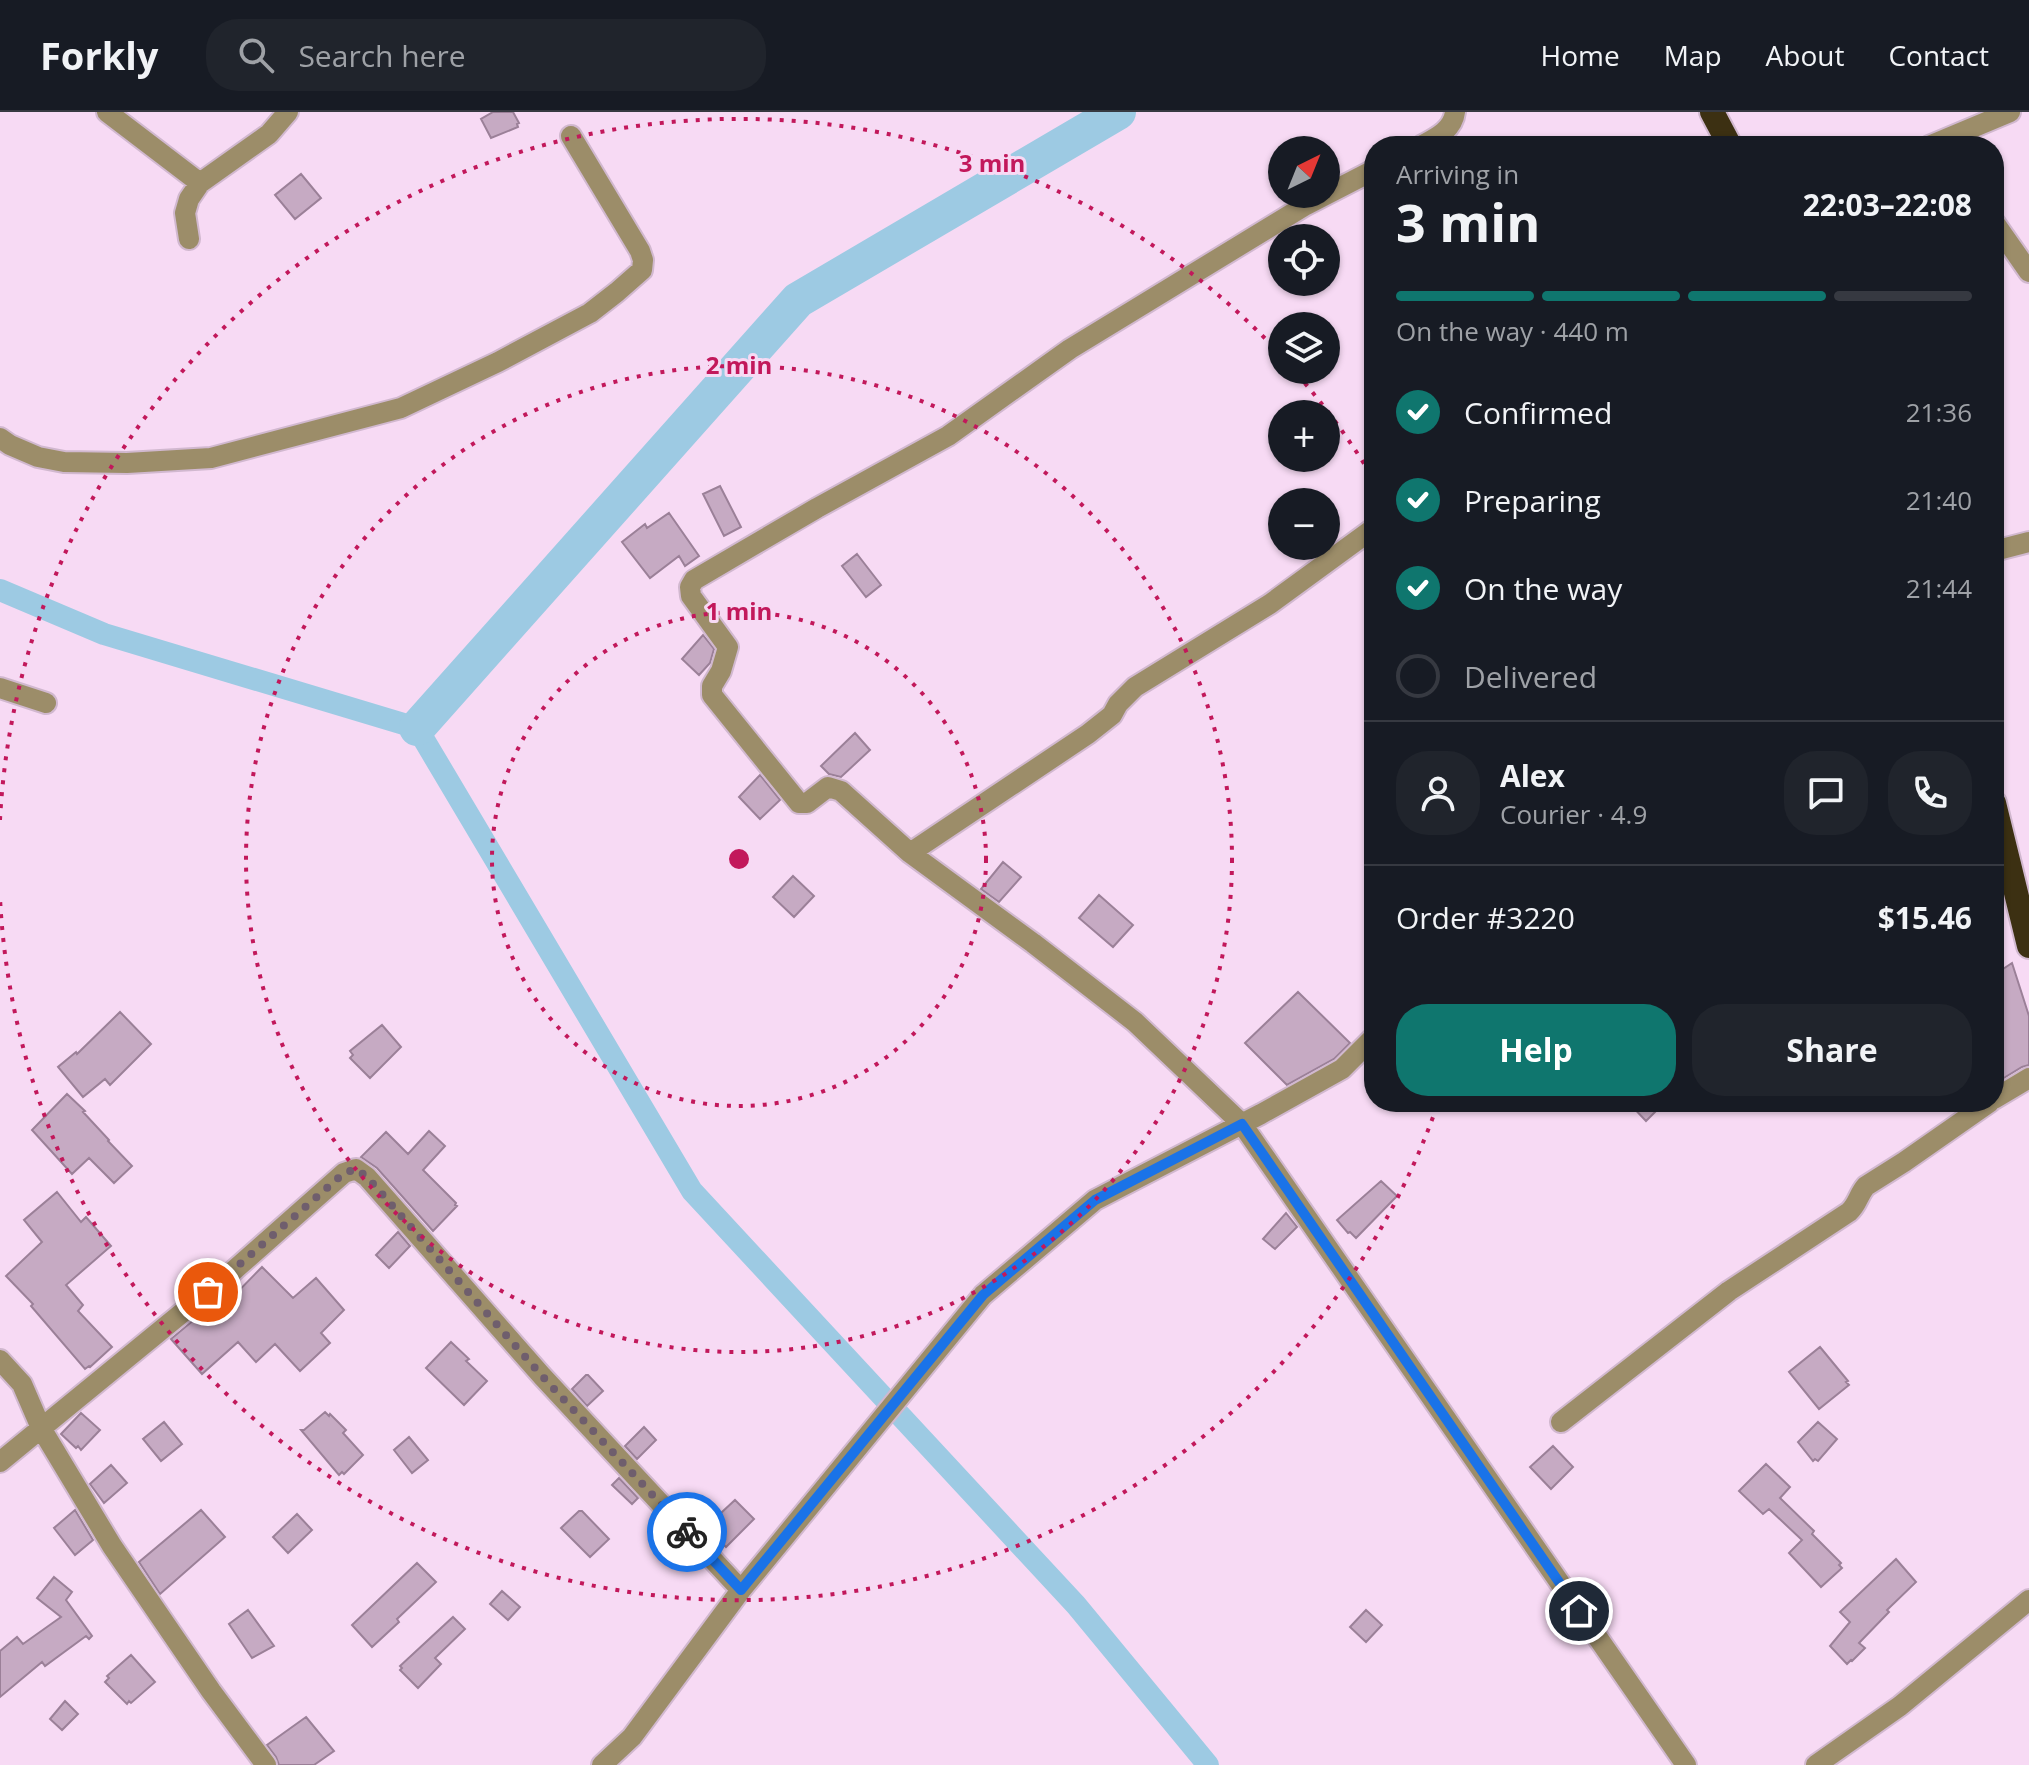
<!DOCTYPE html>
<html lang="en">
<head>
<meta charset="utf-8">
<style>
  body { margin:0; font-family:"Open Sans",sans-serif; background:#20242c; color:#f1f3f6; height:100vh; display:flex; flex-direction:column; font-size:30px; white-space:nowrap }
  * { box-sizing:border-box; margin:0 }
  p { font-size:26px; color:#9ea1a6 }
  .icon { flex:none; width:44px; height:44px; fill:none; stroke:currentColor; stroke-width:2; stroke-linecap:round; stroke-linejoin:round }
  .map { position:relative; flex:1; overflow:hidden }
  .sheet { position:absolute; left:1364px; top:24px; width:640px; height:976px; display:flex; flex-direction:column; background:#171b24; border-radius:32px; box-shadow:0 2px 6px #0004 }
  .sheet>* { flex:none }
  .needle { width:52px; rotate:43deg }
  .fabs { position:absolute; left:1268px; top:24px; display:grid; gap:16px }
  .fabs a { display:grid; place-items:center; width:72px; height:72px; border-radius:50%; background:#171b24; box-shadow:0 2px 6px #0004; font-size:40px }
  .pin { position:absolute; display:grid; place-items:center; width:68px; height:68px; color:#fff; margin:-34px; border:4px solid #fff; border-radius:50%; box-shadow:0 2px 8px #0007 }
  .courier { position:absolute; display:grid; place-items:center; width:80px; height:80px; margin:-40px; border:6px solid #1a73e8; border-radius:50%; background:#fff; color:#222; box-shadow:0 2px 10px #0007 }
  .overview em { font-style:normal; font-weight:700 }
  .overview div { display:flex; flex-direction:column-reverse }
  .overview { display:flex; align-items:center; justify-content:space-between; height:136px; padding:0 32px }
  h1 { font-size:52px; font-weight:700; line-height:60px }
  .bar { display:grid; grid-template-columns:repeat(4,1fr); gap:12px 8px; align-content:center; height:96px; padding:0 32px }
  .bar i { height:10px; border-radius:6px; background:#363941 }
  .bar .on { background:#0f766e }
  .bar p { grid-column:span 4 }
  .line { display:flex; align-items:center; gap:20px; padding:0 32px; border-top:2px solid #363941 }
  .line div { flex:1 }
  .round { display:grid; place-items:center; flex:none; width:84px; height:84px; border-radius:32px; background:#20242c }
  ol { padding:0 32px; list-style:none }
  li { display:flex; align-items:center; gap:24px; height:88px }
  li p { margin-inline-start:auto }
  li .icon { padding:8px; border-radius:50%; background:#0f766e; color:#fff; stroke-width:4 }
  li:last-child { color:#9ea1a6 }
  li i { width:44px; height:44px; border:4px solid #363941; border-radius:50% }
  .button { display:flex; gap:16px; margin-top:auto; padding:16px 32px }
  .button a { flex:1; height:92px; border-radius:32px; background:#0f766e; color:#fff; font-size:32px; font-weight:700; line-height:92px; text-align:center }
  .button a+a { background:#20242c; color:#f1f3f6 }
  header { display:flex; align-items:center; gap:48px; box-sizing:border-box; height:112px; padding:0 40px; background:#171b24; border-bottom:2px solid #363941 }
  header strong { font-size:38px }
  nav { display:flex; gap:44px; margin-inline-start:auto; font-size:28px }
  .search { width:560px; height:72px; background:#20242c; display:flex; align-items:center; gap:20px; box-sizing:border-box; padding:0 28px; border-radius:32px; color:#9ea1a6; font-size:30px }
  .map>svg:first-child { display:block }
</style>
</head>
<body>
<header>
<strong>Forkly</strong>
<div class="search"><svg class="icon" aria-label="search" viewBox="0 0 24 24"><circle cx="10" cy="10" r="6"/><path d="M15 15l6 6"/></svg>Search here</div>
<nav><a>Home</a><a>Map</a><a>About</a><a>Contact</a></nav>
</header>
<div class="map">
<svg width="2029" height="1653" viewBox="0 0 2029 1653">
  <rect width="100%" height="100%" fill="#f7daf4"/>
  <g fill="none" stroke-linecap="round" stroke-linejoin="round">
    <path stroke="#9dcae3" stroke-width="22" d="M 0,478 L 104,522 L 417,616 L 692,1079 L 1076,1493 L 1208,1653"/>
    <path stroke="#9dcae3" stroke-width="36" d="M 417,616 L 798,188 L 1118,0"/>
  </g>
  <path fill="#c6aac3" stroke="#9b8098" stroke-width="2" d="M 493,0 L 513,0 L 519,11 L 517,12 L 518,15 L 491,26 L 481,7 Z
    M 301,62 L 321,86 L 295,107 L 275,83 Z
    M 720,374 L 741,415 L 724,424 L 703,382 Z
    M 669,401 L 699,444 L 685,454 L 679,444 L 650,466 L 622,430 L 645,412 L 647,416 Z
    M 857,442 L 881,473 L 866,485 L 842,454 Z
    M 703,523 L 714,537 L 710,551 L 699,563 L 682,547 Z
    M 855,621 L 870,638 L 841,665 L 829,662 L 821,654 Z
    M 760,663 L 780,688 L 760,707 L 739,685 Z
    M 1003,750 L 1021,765 L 999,790 L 981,777 Z
    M 793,764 L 814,784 L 794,805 L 773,785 Z
    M 1099,783 L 1133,813 L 1113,835 L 1079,806 Z
    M 2012,851 L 2029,904 L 2029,953 L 2022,955 L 1994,972 L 1994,863 Z
    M 1298,880 L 1350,931 L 1334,947 L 1287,973 L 1245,931 Z
    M 120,900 L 151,932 L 110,973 L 105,967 L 83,985 L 58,955 L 76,940 L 77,942 Z
    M 382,913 L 401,935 L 370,966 L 350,946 L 353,943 L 350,939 Z
    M 67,982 L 85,999 L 83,1000 L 109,1028 L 108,1029 L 132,1054 L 114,1071 L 89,1046 L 72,1062 L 32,1018 Z
    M 1628,990 L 1665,990 L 1646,1009 Z
    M 429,1019 L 445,1034 L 423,1058 L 456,1091 L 455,1093 L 457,1094 L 433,1119 L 377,1056 L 361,1045 L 386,1020 L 408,1042 Z
    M 1381,1069 L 1397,1084 L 1356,1126 L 1350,1120 L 1348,1121 L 1337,1108 Z
    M 57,1080 L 81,1110 L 86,1105 L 111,1134 L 66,1173 L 83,1193 L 78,1199 L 112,1235 L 90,1255 L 89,1254 L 85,1257 L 31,1194 L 33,1192 L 6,1164 L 42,1130 L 24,1108 Z
    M 1286,1101 L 1297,1115 L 1275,1137 L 1263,1127 Z
    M 398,1120 L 410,1134 L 389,1156 L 376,1143 Z
    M 262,1155 L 293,1186 L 316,1166 L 344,1198 L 321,1221 L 330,1231 L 300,1259 L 275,1232 L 256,1250 L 238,1230 L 202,1262 L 171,1227 L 213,1192 L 219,1199 Z
    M 451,1230 L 469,1247 L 466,1249 L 487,1269 L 464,1293 L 426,1256 Z
    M 1820,1235 L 1848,1269 L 1846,1270 L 1849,1273 L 1819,1297 L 1789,1260 Z
    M 586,1263 L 588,1263 L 603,1279 L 587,1294 L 572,1277 Z
    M 325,1300 L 329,1304 L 330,1302 L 346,1318 L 343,1321 L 363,1343 L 344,1362 L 342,1360 L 339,1363 L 301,1318 L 304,1318 Z
    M 81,1301 L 100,1318 L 81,1338 L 78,1334 L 76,1336 L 61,1322 Z
    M 164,1310 L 182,1332 L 161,1349 L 143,1327 Z
    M 1818,1310 L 1837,1327 L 1818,1349 L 1815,1347 L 1813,1349 L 1798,1330 Z
    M 644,1315 L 656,1328 L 637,1347 L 625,1334 Z
    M 409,1325 L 428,1348 L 412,1361 L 394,1338 Z
    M 1553,1334 L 1573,1355 L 1551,1377 L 1530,1355 Z
    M 1766,1352 L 1790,1375 L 1780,1386 L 1814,1419 L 1812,1422 L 1841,1451 L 1839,1453 L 1842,1456 L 1821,1475 L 1789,1441 L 1802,1428 L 1769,1397 L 1763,1402 L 1739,1379 Z
    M 111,1353 L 127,1371 L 104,1391 L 90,1372 Z
    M 619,1366 L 638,1386 L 632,1392 L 612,1373 Z
    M 735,1388 L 754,1407 L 726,1435 L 724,1433 L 723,1435 L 705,1419 L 708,1416 L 707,1414 Z
    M 75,1398 L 93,1428 L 75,1443 L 54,1416 Z
    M 201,1398 L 225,1425 L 160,1482 L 139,1450 Z
    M 579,1399 L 582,1399 L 609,1427 L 590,1445 L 561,1416 Z
    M 297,1402 L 312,1418 L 288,1441 L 273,1425 Z
    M 1896,1447 L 1916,1470 L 1887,1498 L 1889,1500 L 1859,1531 L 1865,1536 L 1852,1549 L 1851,1548 L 1847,1552 L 1830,1534 L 1850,1510 L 1840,1500 Z
    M 417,1451 L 436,1470 L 397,1507 L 399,1510 L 372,1535 L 352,1513 Z
    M 54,1465 L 72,1480 L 66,1488 L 92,1524 L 89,1527 L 86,1524 L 45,1554 L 42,1550 L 0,1585 L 0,1539 L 17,1525 L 23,1532 L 61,1505 L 37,1486 Z
    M 502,1479 L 520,1495 L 508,1508 L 490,1492 Z
    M 248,1498 L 274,1534 L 252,1546 L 229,1512 Z
    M 1366,1498 L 1382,1513 L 1366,1530 L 1350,1515 Z
    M 453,1505 L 465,1517 L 435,1546 L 441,1552 L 418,1576 L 400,1558 L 402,1556 L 400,1554 Z
    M 131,1543 L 155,1570 L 131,1591 L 129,1589 L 127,1592 L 105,1570 L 109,1566 L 107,1564 Z
    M 65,1589 L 78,1602 L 62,1618 L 50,1607 Z
    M 306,1605 L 334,1639 L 314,1653 L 279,1653 L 276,1645 L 267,1633 Z"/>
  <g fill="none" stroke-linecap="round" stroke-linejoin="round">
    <defs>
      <path id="minor" d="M 107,0 L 200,71
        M 1421,34 C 1436,26 1453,18 1455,0
        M 1929,34 L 2010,0
        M 1374,58 L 1306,93 L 1070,237 L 948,324 L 817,396 L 694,468 L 690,475 L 691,484 L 728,535 L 721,559 L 712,574 L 712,583 L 799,691 L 807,691 L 828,675 L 841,679 L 910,741 L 1033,831 L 1135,910 L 1242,1012 L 1686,1653
        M 1994,110 L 2029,160
        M 189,127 L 185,101 L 189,87 L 200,71 L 269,22 L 288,0
        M 0,326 L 10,333 L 38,345 L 64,350 L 127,351 L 211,346 L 401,296 L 498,250 L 590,201 L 617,180 L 642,158 L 643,148 L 640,139 L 571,24
        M 1994,439 L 2029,430
        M 0,576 L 46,591
        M 910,741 L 1088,622 L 1112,603 L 1118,592 L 1135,575 L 1270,492 L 1374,416
        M 1994,987 L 2029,966
        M 0,1248 L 22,1272 L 41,1316 L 112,1434 L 211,1579 L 266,1653
        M 1561,1310 L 1729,1179 L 1849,1100 C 1858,1092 1858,1083 1866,1074 L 1904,1050 L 1990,990
        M 0,1350 L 232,1160 L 344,1061 L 356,1057 L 367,1065 L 542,1264 L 741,1478
        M 602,1653 L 632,1625 L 741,1478 L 983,1183 L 1095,1088 L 1261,1002 L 1342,957 L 1374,925
        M 1816,1653 L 1900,1594 L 2029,1488"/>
      <path id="highway" d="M 1712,0 L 1730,34
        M 1994,691 L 2029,834"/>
    </defs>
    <use href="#minor" stroke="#d1b8cf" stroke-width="24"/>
    <use href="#highway" stroke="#d1b8cf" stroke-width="28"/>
    <use href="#minor" stroke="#9c8d69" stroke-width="20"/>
    <use href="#highway" stroke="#3c3012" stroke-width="24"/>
  </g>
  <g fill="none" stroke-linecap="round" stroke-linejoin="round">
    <path stroke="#6f5e6d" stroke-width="8" stroke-dasharray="0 14.4" d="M 208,1180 L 344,1061 L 356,1057 L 367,1065 L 542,1264 L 687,1420"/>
    <path stroke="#1a73e8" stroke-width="10" d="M 687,1420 L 741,1478 L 983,1183 L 1095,1088 L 1242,1012 L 1579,1499"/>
  </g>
  <g fill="none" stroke="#c2185b" stroke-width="4" stroke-dasharray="4 8">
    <circle cx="739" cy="747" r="247"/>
    <circle cx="739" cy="747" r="493"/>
    <path d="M1437 994A740 740 0 0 1 0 786M0 708A740 740 0 0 1 1280 242M1297 262A740 740 0 0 1 1373 366"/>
  </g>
  <circle cx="739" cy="747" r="12" fill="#c2185b" stroke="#f7daf4" stroke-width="4"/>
  <g font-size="24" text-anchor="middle" font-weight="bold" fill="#c2185b" stroke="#f7daf4" stroke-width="6" stroke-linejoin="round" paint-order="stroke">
    <text x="992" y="60">3 min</text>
    <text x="739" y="262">2 min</text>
    <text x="739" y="508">1 min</text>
  </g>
</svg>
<div class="fabs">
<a><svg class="needle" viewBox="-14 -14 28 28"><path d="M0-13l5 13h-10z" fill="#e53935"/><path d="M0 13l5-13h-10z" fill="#9ea1a6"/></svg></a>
<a><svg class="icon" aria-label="locate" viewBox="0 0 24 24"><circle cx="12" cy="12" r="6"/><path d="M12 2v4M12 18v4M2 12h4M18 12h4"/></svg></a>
<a><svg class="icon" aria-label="layers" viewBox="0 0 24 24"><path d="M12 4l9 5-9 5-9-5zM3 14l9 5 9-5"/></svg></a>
<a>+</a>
<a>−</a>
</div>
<div class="pin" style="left:208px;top:1180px;background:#ea580c"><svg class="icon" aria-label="bag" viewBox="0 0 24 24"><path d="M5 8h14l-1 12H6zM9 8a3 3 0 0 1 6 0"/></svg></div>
<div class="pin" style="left:1579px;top:1499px;background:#1f2937"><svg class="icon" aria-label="home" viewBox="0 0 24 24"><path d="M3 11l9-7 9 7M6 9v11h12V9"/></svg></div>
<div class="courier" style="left:687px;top:1420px"><svg class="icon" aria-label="bike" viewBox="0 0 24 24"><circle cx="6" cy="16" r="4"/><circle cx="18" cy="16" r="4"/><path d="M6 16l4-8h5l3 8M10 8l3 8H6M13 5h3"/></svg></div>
<section class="sheet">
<div class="overview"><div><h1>3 min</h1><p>Arriving in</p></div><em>22:03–22:08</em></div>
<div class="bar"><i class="on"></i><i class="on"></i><i class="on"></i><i></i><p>On the way · 440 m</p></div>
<ol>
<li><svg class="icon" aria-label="check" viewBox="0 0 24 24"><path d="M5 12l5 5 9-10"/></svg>Confirmed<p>21:36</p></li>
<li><svg class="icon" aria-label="check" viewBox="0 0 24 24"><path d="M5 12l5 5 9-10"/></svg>Preparing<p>21:40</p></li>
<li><svg class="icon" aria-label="check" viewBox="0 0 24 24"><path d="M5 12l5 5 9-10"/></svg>On the way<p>21:44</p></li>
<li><i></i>Delivered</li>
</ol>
<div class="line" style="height:144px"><a class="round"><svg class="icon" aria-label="person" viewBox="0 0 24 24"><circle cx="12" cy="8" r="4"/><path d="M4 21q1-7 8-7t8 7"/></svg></a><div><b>Alex</b><p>Courier · 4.9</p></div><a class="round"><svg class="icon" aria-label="chat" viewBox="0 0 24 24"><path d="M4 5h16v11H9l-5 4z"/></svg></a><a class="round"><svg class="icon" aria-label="phone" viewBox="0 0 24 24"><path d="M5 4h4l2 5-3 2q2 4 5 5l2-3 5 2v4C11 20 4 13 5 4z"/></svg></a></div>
<div class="line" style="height:104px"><div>Order #3220</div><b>$15.46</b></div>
<div class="button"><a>Help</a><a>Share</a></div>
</section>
</div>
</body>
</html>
